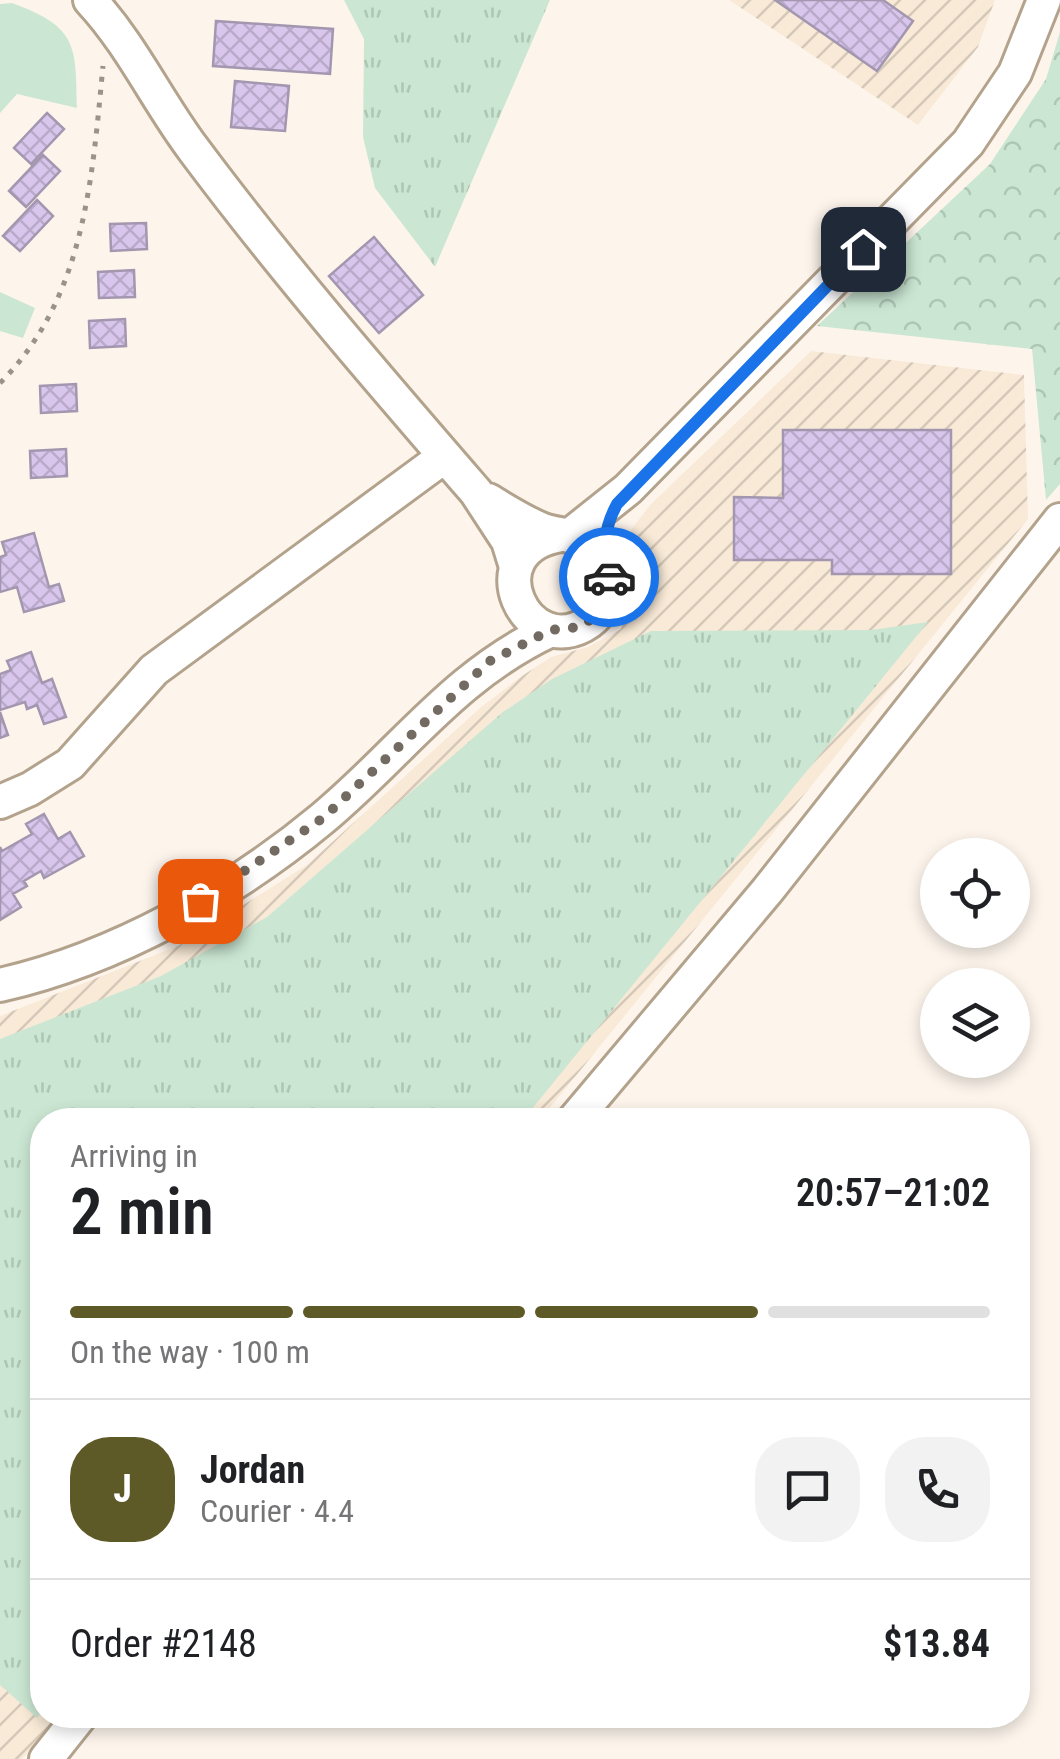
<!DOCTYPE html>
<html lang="en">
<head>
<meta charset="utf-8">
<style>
  body { margin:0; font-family:"Roboto Condensed",sans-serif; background:#f2f2f2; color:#202124; height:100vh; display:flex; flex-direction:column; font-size:38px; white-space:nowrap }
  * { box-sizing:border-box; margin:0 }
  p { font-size:32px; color:#757577 }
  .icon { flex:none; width:55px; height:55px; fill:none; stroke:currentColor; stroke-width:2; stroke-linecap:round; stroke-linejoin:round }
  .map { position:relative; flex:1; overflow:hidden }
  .sheet { position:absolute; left:30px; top:1108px; width:1000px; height:620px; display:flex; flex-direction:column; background:#fff; border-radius:40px; box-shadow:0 5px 15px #0003 }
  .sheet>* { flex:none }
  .buttons { position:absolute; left:920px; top:838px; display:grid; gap:20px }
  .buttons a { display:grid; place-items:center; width:110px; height:110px; border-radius:50%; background:#fff; box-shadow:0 5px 15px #0003; font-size:50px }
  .pin { position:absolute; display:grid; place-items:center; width:85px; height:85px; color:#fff; margin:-42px; border-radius:20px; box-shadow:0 5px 15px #0006 }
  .courier { position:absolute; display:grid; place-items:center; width:100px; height:100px; margin:-50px; border:8px solid #1a73e8; border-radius:50%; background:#fff; color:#222; box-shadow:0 2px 12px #0007 }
  .summary em { font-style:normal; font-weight:600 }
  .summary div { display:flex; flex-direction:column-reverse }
  .summary { display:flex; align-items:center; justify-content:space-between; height:170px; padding:0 40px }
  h1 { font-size:65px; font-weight:600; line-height:75px }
  .bar { display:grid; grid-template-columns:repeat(4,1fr); gap:15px 10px; align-content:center; height:120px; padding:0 40px }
  .bar i { height:12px; border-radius:8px; background:#e0e0e0 }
  .bar .current { background:#5e5a27 }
  .bar p { grid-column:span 4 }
  .line { display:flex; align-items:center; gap:25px; padding:0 40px; border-top:2px solid #e0e0e0 }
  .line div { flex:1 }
  .round { display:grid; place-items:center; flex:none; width:105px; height:105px; border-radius:40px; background:#f2f2f2 }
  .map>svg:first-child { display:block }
</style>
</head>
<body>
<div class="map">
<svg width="1060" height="1759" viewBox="0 0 1060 1759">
  <defs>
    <pattern id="industrial-furrows" width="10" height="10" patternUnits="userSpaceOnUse" patternTransform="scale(2.5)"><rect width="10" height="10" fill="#f9ead7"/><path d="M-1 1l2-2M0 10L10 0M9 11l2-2" fill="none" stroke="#d5c8b8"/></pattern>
    <pattern id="grass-tufts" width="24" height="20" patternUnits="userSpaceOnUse" patternTransform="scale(2.5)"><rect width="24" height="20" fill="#cbe7d3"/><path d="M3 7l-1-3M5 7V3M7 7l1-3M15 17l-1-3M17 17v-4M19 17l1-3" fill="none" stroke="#aec6b4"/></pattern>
    <pattern id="forest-crowns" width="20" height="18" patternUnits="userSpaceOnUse" patternTransform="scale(2.5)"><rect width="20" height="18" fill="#cbe7d3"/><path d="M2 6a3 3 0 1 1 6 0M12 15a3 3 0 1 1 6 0" fill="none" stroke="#aec6b4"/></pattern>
    <pattern id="building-cross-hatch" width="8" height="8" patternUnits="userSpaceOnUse" patternTransform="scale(2.5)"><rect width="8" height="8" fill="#d9c6ed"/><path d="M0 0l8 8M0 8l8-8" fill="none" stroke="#baaaca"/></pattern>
  </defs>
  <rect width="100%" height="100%" fill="#fdf5ec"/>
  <path fill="url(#industrial-furrows)" d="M 729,0 L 995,0 L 978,47 L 918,125 Z
    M 811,351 L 1024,375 L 1028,519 L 540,1120 L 42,1120 L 42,1715 L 58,1715 L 22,1759 L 0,1759 L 0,1016 L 178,946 L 307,865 L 480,708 L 519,678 L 551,657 L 588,647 L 621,629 L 634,589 L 628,552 L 630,531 L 651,504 Z"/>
  <path fill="url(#grass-tufts)" d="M 344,0 L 550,0 L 435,267 L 375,188 L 363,137 L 364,39 Z
    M 928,622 L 523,1120 L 42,1120 L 42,1711 L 37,1718 L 0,1685 L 0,1039 L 161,976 L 267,917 L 503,712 L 552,679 L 651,631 L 871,630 Z"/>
  <path fill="url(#forest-crowns)" d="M 1060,32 L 1060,484 L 1046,500 L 1032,349 L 817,326 L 990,164 L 1046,79 Z"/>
  <path fill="#cbe7d3" d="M 12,3 C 77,27 76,44 77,108 L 17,94 L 0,113 L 0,4 Z
    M 0,292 L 35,308 L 23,338 L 0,331 Z"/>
  <path fill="url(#building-cross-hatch)" stroke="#a397b0" stroke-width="2.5" d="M 775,0 L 883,0 L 913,21 L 877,71 Z
    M 216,21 L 333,29 L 330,74 L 213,66 Z
    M 235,81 L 289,86 L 285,131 L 231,127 Z
    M 47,113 L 64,129 L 31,164 L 14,148 Z
    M 43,155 L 60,171 L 26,207 L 9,191 Z
    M 37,200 L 53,216 L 20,251 L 3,236 Z
    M 146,223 L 147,249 L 111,251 L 110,224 Z
    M 374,237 L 423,295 L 379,333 L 329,276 Z
    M 134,270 L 135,297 L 99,298 L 98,272 Z
    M 125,319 L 126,346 L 90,348 L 89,321 Z
    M 76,384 L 77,411 L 41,413 L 40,386 Z
    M 783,430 L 951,430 L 951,574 L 832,574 L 832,560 L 734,560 L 734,497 L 783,498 Z
    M 66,449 L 67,476 L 31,478 L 30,451 Z
    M 34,533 L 49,587 L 59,584 L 64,601 L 24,612 L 17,587 L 0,592 L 0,557 L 6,555 L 2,542 Z
    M 31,652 L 42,683 L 52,679 L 66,717 L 44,724 L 37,705 L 27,709 L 25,702 L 0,710 L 0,674 L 11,670 L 7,661 Z
    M 0,712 L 8,735 L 0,738 Z
    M 44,814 L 58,839 L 70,832 L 84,856 L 44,878 L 41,871 L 24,881 L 27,886 L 13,894 L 21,907 L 0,920 L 0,847 L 2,851 L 32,834 L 26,824 Z"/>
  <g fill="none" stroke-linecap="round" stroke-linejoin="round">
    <defs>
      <path id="minor" d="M 90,0 C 132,45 157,101 194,150 C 282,268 380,381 476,492 L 508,541 L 516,567
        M 488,500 C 506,511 523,522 543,530 C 557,535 574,534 587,543 C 615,561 616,602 589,622 C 528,665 471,550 561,535
        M 569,536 L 628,489 L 968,143 L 1015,73 L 1044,0
        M 0,802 L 30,789 L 70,764 L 154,670 L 445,456
        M 0,985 C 115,959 233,893 323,818 C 402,752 454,675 551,630
        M 574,1120 L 767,891 L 1060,520
        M 46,1759 L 81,1715"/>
    </defs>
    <use href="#minor" stroke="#b3a28c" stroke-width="38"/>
    <path stroke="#9a938a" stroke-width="5" stroke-dasharray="5 8" stroke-linecap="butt" d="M 0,383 C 85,298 92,179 103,66"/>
    <use href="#minor" stroke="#fff" stroke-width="32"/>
  </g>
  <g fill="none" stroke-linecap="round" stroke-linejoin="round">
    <path stroke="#736b62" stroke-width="10" stroke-dasharray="0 18" d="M 200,901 L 323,818 L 490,661 L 551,630 L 580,627 L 593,618 L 604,606 L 609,577"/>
    <path stroke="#1a73e8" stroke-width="12" d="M 609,577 C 603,549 603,530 617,504 L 863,249"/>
  </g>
</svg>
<div class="buttons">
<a><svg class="icon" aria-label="locate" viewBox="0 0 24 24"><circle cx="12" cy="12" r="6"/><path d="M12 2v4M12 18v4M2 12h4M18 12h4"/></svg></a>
<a><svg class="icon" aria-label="layers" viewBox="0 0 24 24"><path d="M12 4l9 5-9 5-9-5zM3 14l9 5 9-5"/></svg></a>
</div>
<div class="pin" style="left:200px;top:901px;background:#ea580c"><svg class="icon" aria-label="bag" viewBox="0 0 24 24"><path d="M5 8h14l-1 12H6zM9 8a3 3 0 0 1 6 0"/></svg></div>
<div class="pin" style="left:863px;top:249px;background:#1f2937"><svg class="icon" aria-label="home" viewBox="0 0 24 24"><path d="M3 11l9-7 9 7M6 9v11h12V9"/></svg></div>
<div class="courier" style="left:609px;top:577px"><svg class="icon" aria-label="car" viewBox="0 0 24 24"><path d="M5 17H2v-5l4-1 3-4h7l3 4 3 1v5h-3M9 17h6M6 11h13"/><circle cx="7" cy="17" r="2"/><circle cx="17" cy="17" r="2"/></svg></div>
<section class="sheet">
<div class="summary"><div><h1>2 min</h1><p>Arriving in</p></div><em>20:57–21:02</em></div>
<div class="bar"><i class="current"></i><i class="current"></i><i class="current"></i><i></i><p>On the way · 100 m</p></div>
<div class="line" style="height:180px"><b class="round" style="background:#5e5a27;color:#fff">J</b><div><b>Jordan</b><p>Courier · 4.4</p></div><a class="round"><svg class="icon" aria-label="chat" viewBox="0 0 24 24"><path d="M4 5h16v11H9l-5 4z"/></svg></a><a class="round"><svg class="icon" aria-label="phone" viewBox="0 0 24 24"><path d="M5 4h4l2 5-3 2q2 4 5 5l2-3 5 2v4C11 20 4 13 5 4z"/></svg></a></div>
<div class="line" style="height:130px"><div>Order #2148</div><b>$13.84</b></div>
</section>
</div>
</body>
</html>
